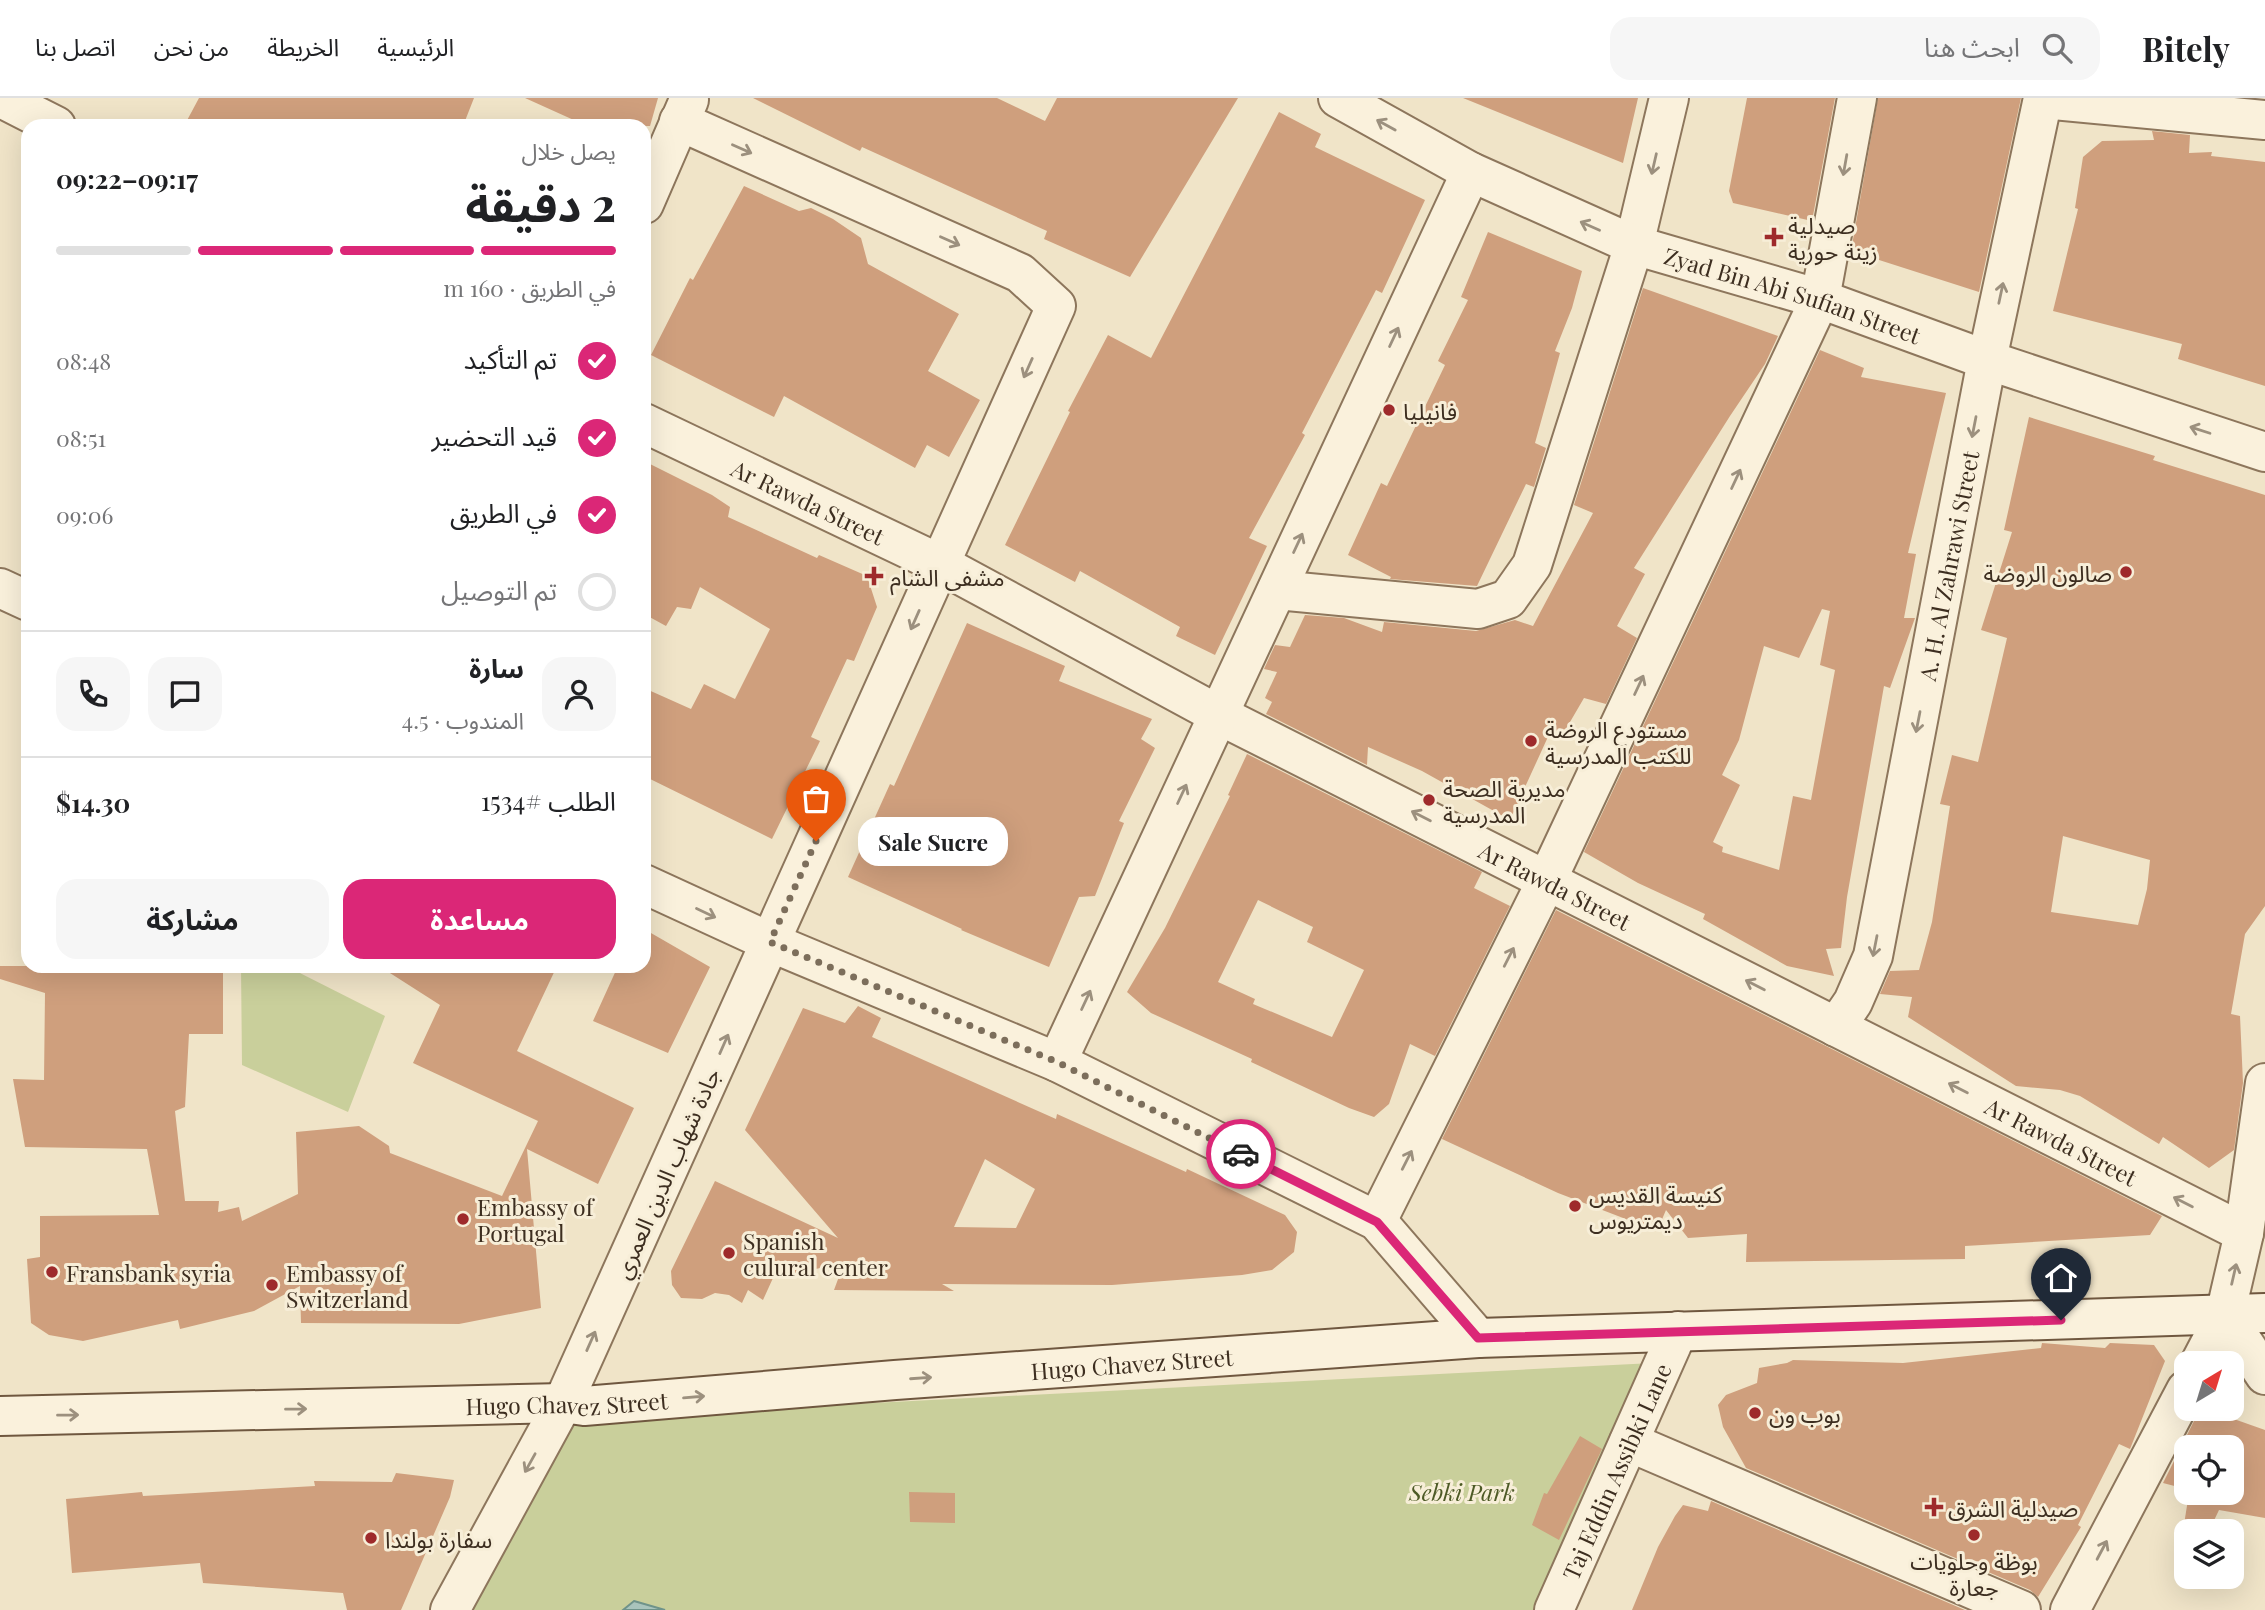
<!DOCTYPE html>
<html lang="ar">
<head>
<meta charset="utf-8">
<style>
  body { margin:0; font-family:"Playfair Display","Noto Sans Arabic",serif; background:#f6f6f6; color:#202124; direction:rtl; height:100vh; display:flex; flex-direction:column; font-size:26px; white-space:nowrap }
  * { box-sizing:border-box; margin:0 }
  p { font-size:23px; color:#757577 }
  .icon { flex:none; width:38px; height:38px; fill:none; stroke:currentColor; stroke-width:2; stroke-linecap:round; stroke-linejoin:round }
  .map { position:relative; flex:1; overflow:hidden; direction:ltr }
  .panel { position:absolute; left:21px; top:21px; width:630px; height:854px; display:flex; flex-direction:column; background:#fff; border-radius:21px; box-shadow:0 7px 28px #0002; direction:rtl }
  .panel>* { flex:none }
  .needle { width:46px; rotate:38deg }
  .controls { position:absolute; left:2174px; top:1253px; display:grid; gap:14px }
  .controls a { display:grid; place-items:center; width:70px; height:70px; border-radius:14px; background:#fff; box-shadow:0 7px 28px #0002; font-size:35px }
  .pin { position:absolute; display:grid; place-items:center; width:60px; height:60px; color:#fff; margin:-72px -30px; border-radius:50% 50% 50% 0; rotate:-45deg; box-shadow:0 0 7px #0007 }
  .pin .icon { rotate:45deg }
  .courier { position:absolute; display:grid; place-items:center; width:70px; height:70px; margin:-35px; border:5px solid #db2777; border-radius:50%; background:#fff; color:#222; box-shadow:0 2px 9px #0007 }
  .bubble { position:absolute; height:49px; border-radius:21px; background:#fff; box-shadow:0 7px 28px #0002; font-size:23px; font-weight:700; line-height:49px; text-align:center; direction:rtl }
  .head em { font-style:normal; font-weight:700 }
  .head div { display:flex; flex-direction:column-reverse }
  .head { display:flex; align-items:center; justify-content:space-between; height:119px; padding:0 35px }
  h1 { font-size:46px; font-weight:700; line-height:52px }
  .bar { display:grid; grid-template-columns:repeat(4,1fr); gap:10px 7px; align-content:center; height:84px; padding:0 35px }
  .bar i { height:9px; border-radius:5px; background:#e0e0e0 }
  .bar .selected { background:#db2777 }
  .bar p { grid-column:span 4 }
  .line { display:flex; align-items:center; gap:18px; padding:0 35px; border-top:2px solid #e0e0e0 }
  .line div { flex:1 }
  .round { display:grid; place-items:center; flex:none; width:74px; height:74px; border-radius:21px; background:#f6f6f6 }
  ol { padding:0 35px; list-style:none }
  li { display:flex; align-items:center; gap:21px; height:77px }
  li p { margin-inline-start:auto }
  li .icon { padding:7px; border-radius:50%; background:#db2777; color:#fff; stroke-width:4 }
  li:last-child { color:#757577 }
  li i { width:38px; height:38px; border:4px solid #e0e0e0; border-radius:50% }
  .action { display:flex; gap:14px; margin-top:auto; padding:14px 35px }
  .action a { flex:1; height:80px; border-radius:21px; background:#db2777; color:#fff; font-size:28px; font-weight:700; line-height:80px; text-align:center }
  .action a+a { background:#f6f6f6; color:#202124 }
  header { display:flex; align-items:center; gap:42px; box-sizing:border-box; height:98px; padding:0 35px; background:#fff; border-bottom:2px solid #e0e0e0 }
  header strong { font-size:33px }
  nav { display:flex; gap:38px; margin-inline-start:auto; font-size:24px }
  .search { width:490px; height:63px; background:#f6f6f6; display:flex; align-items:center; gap:18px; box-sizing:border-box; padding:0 24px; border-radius:21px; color:#757577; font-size:26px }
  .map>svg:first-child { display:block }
</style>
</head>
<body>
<header>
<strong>Bitely</strong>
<div class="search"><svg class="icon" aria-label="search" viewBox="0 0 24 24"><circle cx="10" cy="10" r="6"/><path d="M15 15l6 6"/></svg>ابحث هنا</div>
<nav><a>الرئيسية</a><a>الخريطة</a><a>من نحن</a><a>اتصل بنا</a></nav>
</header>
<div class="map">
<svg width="2265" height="1512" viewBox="0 0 2265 1512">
  <rect width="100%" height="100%" fill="#f0e4c8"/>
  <path fill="#c9cf9b" d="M 241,868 L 286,868 L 385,918 L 348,1014 L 242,967 Z
    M 1653,1265 L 1540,1512 L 460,1512 L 561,1321 Z"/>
  <path fill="#a9c4bc" stroke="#6f938a" stroke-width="2" d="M 634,1503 L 665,1512 L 623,1512 Z"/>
  <path fill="#cf9f7d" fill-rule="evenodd" d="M 199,0 L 474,0 L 463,28 L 184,28 Z
    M 525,0 L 658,0 L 650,28 L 587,28 Z
    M 753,0 L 997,0 L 1045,23 L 1057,0 L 1238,0 L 1130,179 L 1044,141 L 1047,133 L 862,49 L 860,53 Z
    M 1463,0 L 1638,0 L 1623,65 Z
    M 1747,0 L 1835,0 L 1812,123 L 1733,105 L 1729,93 Z
    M 1878,0 L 2021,0 L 1979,194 L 1851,153 Z
    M 1279,14 L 1321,36 L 1315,49 L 1425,102 L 1382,195 L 1376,192 L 1302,335 L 1305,337 L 1249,440 L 1267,448 L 1215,557 L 1176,538 L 1180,529 L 1080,473 L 1075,484 L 1005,447 L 1070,314 L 1068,313 L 1108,237 L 1151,260 Z
    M 2152,33 L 2190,37 L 2189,55 L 2212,54 L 2211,58 L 2265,64 L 2265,288 L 2178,261 L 2182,246 L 2053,213 L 2078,111 L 2075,110 L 2083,59 L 2102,43 L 2154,42 Z
    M 744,88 L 799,113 L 811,110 L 833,121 L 861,140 L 868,166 L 959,216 L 928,273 L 980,302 L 949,359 L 927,347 L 915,370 L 784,298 L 774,319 L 651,257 L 690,180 L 693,182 Z
    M 1488,134 L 1582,173 L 1572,210 L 1555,253 L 1560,255 L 1535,345 L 1546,350 L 1534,389 L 1526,386 L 1477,488 L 1390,481 L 1391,479 L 1348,457 L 1381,385 L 1387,388 L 1445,267 L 1438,263 L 1468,202 L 1461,199 Z
    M 1643,190 L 1778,238 L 1765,266 L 1730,318 L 1634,470 L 1645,476 L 1617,528 L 1637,540 L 1606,606 L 1584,600 L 1563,636 L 1552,630 L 1510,722 L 1422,673 L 1368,649 L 1367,667 L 1266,616 L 1272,604 L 1265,600 L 1277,574 L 1264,571 L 1275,547 L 1290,549 L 1305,517 L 1344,520 L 1382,534 L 1384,524 L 1476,533 L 1515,522 L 1533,528 L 1593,415 L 1574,407 Z
    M 1820,252 L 1864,270 L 1861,279 L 1946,295 L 1908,455 L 1916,456 L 1904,520 L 1915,520 L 1890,590 L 1884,588 L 1847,799 L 1841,850 L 1826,851 L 1834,878 L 1787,868 L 1703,821 L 1705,816 L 1638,785 L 1584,754 ZM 1822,511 L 1830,513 L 1820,567 L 1835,572 L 1811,702 L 1793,698 L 1779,772 L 1722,754 L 1723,749 L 1713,744 L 1740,687 L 1722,677 L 1739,642 L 1764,548 L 1799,560 Z
    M 2029,319 L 2155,358 L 2153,362 L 2265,397 L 2265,808 L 2245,836 L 2231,916 L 2240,918 L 2243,985 L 2234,1052 L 2209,1070 L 2163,1039 L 2159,1046 L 2080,998 L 2060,992 L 2016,988 L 1908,919 L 1912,899 L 1880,896 L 1890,873 L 1919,872 L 1932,824 L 1950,708 L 1940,706 L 1952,657 L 1978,664 L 2007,540 L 1981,532 L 2012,434 L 2004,432 ZM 2063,738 L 2150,762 L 2147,791 L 2138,827 L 2051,814 Z
    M 644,363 L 712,397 L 730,409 L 728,419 L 817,460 L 819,457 L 867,478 L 877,509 L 854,563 L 847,561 L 811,639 L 820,643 L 772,741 L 644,678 L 644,590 L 691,611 L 704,586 L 735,601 L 770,531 L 700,489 L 691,511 L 677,509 L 666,528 L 644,516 Z
    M 967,525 L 1065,568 L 1059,583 L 1152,621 L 1141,641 L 1155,650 L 1119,723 L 1124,725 L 1095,798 L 1079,799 L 1049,869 L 961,832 L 962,831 L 848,779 L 890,686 L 894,688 Z
    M 1247,656 L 1482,774 L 1474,790 L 1510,808 L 1435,958 L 1410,946 L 1389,1006 L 1374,1019 L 1349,1010 L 1251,964 L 1252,961 L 1151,915 L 1127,894 L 1165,830 L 1230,698 L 1228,697 ZM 1258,802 L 1313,829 L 1307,844 L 1364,872 L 1332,939 L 1253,906 L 1255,901 L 1218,884 Z
    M 1556,812 L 1824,947 L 2162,1118 L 2150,1137 L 1965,1148 L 1965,1161 L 1746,1164 L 1747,1136 L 1688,1140 L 1666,1112 L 1657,1133 L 1558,1095 L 1442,1041 Z
    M 644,831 L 710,869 L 668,955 L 593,923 L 618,868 L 644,868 Z
    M 0,868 L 223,868 L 223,936 L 189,936 L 185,1009 L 175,1013 L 185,1103 L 219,1103 L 218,1114 L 239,1109 L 242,1123 L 298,1096 L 296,1034 L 359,1028 L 389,1048 L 390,1055 L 502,1098 L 538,1023 L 413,965 L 440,907 L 379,868 L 557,868 L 517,953 L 634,1010 L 598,1086 L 527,1051 L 541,1210 L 459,1226 L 301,1225 L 300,1188 L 254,1213 L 180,1231 L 178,1222 L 83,1243 L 49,1237 L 31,1225 L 27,1161 L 40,1159 L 40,1118 L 159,1117 L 147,1051 L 25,1049 L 13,981 L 44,982 L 45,895 L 0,881 Z
    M 858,908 L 881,920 L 872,939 L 1056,1021 L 1057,1016 L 1186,1074 L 1187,1071 L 1285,1117 L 1297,1134 L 1294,1154 L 1272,1172 L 1242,1177 L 1112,1187 L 942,1186 L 954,1193 L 834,1192 L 844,1165 L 773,1180 L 763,1202 L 748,1192 L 742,1205 L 729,1197 L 715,1195 L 702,1201 L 681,1200 L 672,1187 L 671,1173 L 715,1083 L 838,1140 L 745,1032 L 803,910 L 845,925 ZM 985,1061 L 1035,1091 L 1016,1130 L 954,1129 Z
    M 2042,1245 L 2105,1250 L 2110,1245 L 2154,1247 L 2165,1263 L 2130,1351 L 2119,1346 L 2078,1427 L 2081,1429 L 2038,1499 L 2030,1492 L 1746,1370 L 1723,1329 L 1718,1307 L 1726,1297 L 1757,1285 L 1759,1270 L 1787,1265 L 1793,1262 L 1903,1265 L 2041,1250 Z
    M 2214,1314 L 2265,1332 L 2265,1420 L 2219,1412 L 2209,1433 L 2183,1433 L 2189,1395 L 2231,1395 L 2231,1349 L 2186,1349 L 2186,1391 L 2163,1385 L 2196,1319 Z
    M 1580,1338 L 1602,1351 L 1559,1442 L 1532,1427 L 1544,1395 L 1547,1396 Z
    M 396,1375 L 454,1382 L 450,1399 L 401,1512 L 347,1512 L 343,1495 L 203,1485 L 200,1465 L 72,1475 L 66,1401 L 142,1394 L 143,1398 L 315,1388 L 314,1383 L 392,1384 Z
    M 909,1394 L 955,1395 L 955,1425 L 910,1424 Z
    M 1711,1403 L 1965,1512 L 1632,1512 L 1658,1449 L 1675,1418 L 1683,1407 L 1708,1413 Z"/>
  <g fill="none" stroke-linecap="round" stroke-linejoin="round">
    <defs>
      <g id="minor">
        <path d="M 1,0 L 56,28"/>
        <path d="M 2043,1 L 2265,22"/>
        <path d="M 644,106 L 689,2"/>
        <path id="s1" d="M 644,325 L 940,466 L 1219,617 L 2244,1135"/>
        <path d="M 1277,492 L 1478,511 L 1508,501 L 1532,467 L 1634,147 L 1669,0"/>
        <path id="s2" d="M 1836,929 L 1853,904 L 1873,858 L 1987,262 L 2043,0"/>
        <path d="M 1057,964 L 1471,74"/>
        <path d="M 1377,1123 L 1547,782 L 1820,201 L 1857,0"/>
        <path d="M 2200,1265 L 2225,1217 L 2244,1135 L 2265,985"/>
        <path d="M 1629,1344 L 2021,1512"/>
        <path d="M 450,1512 L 563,1305 L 1056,208 L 1020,175 L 679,23"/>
        <path id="s3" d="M 1554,1512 L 1678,1233"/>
        <path d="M 2070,1512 L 2186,1292"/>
      </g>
      <g id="tertiary">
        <path id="s4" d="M 1338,0 L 1471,74 L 1634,147 L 1820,201 L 1987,262 L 2265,354"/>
        <path d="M 0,490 L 28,503"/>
        <path d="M 644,786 L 770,844 L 1057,964 L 1377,1123 L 1478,1240"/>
        <path d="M 2225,1217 L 2265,1277"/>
      </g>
      <g id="secondary">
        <path id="s5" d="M 0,1318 L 563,1305 L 584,1308 L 895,1282 L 1478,1240 L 2265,1215"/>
      </g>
    </defs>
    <use href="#minor" stroke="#8d765c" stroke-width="42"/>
    <use href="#tertiary" stroke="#8d765c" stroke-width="42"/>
    <use href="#secondary" stroke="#6f573f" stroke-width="42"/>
    <use href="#minor" stroke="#faf1dc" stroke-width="38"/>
    <use href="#tertiary" stroke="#faf1dc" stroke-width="38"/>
    <use href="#secondary" stroke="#faf1dc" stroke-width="38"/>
  </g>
  <defs><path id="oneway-shaft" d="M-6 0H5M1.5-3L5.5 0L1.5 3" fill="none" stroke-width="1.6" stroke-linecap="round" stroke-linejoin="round" transform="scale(1.75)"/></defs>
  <g stroke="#9c907e">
    <use href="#oneway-shaft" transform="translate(1386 27) rotate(-151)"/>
    <use href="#oneway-shaft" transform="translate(742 51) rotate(24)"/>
    <use href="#oneway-shaft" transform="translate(1654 66) rotate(103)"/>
    <use href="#oneway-shaft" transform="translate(1845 67) rotate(100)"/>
    <use href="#oneway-shaft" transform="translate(1590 128) rotate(-156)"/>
    <use href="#oneway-shaft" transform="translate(950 143) rotate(24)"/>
    <use href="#oneway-shaft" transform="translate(2001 195) rotate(-78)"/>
    <use href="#oneway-shaft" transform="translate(1394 239) rotate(-65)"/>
    <use href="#oneway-shaft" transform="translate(1028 270) rotate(114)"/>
    <use href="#oneway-shaft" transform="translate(1974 329) rotate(101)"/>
    <use href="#oneway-shaft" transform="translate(2200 332) rotate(-162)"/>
    <use href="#oneway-shaft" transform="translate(1736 381) rotate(-65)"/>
    <use href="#oneway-shaft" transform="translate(1298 445) rotate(-65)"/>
    <use href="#oneway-shaft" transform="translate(915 522) rotate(114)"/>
    <use href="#oneway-shaft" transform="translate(1639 587) rotate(-65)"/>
    <use href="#oneway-shaft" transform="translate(1918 624) rotate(101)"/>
    <use href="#oneway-shaft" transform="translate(1182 696) rotate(-65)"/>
    <use href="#oneway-shaft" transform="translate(1421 718) rotate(-153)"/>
    <use href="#oneway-shaft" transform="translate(706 815) rotate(25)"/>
    <use href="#oneway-shaft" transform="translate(1875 848) rotate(101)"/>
    <use href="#oneway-shaft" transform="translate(1509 859) rotate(-63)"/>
    <use href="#oneway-shaft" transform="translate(1755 887) rotate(-153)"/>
    <use href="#oneway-shaft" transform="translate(1086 902) rotate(-65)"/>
    <use href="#oneway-shaft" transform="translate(724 946) rotate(-66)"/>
    <use href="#oneway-shaft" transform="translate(1958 990) rotate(-153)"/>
    <use href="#oneway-shaft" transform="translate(1407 1062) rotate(-63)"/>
    <use href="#oneway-shaft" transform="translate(2183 1104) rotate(-153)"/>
    <use href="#oneway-shaft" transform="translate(2234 1176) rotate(-77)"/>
    <use href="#oneway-shaft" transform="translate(591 1243) rotate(-66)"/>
    <use href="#oneway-shaft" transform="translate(921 1280) rotate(-4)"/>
    <use href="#oneway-shaft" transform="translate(694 1299) rotate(-5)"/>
    <use href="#oneway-shaft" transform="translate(296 1311) rotate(-1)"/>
    <use href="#oneway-shaft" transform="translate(68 1317) rotate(-1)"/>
    <use href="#oneway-shaft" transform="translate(530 1365) rotate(119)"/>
    <use href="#oneway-shaft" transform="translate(2102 1452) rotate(-62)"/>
  </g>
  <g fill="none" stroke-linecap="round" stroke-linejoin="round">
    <path stroke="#7c6e5b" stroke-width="7" stroke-dasharray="0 12.6" d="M 816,743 L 770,844 L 1057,964 L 1241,1056"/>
    <path stroke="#db2777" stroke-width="9" d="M 1241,1056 L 1377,1124 L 1478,1240 L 2061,1222"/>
  </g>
  <g fill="#9e2a2b" stroke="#f7eed8" stroke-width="2.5">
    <path d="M1770.5 128.5h7v7h7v7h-7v7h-7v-7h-7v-7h7z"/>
    <circle cx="1389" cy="312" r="7"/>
    <circle cx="2126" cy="474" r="7"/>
    <path d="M870.5 467.5h7v7h7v7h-7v7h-7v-7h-7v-7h7z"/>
    <circle cx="1531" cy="643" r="7"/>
    <circle cx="1429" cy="702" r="7"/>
    <circle cx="1575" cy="1108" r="7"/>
    <circle cx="463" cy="1121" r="7"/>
    <circle cx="729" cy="1155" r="7"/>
    <circle cx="52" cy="1174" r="7"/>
    <circle cx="272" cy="1187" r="7"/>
    <circle cx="1755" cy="1315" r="7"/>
    <path d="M1930.5 1398.5h7v7h7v7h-7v7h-7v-7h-7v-7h7z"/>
    <circle cx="1974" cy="1437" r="7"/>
    <circle cx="371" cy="1440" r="7"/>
  </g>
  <g text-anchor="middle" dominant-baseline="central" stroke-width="6" stroke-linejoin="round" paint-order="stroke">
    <g font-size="23" fill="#3d2e20" stroke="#f7eed8" text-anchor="start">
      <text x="1788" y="126">صيدلية<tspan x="1788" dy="26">زينة حورية</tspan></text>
      <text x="1403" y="312">فانيليا</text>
      <text x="2112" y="474" text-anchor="end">صالون الروضة</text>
      <text x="890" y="478">مشفى الشام</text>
      <text x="1545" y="630">مستودع الروضة<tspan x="1545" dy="26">للكتب المدرسية</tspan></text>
      <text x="1443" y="689">مديرية الصحة<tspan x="1443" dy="26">المدرسية</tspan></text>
      <text x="1589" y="1095">كنيسة القديس<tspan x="1589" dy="26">ديمتريوس</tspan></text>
      <text x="477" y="1108">Embassy of<tspan x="477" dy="26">Portugal</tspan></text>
      <text x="743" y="1142">Spanish<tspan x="743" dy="26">culural center</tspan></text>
      <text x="66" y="1174">Fransbank syria</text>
      <text x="286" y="1174">Embassy of<tspan x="286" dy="26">Switzerland</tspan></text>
      <text x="1769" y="1315">بوب ون</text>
      <text x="1948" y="1409">صيدلية الشرق</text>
      <text x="385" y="1440">سفارة بولندا</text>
      <text x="1974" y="1462" text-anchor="middle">بوظة وحلويات<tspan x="1974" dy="26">جعارة</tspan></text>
    </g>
    <g font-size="23" fill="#3d2e20" stroke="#f7eed8">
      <text stroke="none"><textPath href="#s4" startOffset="497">Zyad Bin Abi Sufian Street</textPath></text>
      <text stroke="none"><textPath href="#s1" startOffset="182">Ar Rawda Street</textPath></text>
      <text stroke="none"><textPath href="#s2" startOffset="478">A. H. Al Zahrawi Street</textPath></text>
      <text stroke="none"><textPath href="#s1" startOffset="1022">Ar Rawda Street</textPath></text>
      <text stroke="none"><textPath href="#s1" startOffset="1589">Ar Rawda Street</textPath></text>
      <text transform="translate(666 1075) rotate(-66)">جادة شهاب الدين العمري</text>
      <text stroke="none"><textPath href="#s5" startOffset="1134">Hugo Chavez Street</textPath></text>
      <text stroke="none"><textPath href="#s5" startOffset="567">Hugo Chavez Street</textPath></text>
      <text stroke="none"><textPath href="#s3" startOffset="152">Taj Eddin Assibki Lane</textPath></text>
    </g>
    <g font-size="23" font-style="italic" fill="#4d5a26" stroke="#f7eed8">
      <text x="1462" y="1393">Sebki Park</text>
    </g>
  </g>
</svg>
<div class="controls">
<a><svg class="needle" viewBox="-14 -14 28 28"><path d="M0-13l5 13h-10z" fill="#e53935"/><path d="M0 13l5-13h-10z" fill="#757577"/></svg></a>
<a><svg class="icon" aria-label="locate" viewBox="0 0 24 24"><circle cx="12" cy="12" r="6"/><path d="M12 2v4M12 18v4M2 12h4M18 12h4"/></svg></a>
<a><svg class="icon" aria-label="layers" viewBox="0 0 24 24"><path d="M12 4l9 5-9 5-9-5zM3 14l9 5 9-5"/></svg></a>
</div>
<div class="pin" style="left:816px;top:743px;background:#ea580c"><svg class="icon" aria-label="bag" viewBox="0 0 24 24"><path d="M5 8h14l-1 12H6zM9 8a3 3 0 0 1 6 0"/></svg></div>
<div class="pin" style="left:2061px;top:1222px;background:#1f2937"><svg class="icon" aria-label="home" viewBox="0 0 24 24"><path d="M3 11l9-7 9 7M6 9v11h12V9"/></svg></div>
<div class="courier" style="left:1241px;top:1056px"><svg class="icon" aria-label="car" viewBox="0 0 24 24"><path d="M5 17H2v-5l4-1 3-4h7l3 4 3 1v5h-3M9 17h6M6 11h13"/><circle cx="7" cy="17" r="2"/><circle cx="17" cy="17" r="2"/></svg></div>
<div class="bubble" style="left:858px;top:719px;width:150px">Sale Sucre</div>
<section class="panel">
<div class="head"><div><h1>2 دقيقة</h1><p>يصل خلال</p></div><em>09:17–09:22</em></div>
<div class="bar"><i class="selected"></i><i class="selected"></i><i class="selected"></i><i></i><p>في الطريق · 160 m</p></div>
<ol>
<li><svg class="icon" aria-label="check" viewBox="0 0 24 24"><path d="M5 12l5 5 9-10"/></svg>تم التأكيد<p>08:48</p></li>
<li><svg class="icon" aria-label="check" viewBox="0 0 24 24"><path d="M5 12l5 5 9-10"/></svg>قيد التحضير<p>08:51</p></li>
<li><svg class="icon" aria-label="check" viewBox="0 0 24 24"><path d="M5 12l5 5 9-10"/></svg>في الطريق<p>09:06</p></li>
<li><i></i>تم التوصيل</li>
</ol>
<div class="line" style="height:126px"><a class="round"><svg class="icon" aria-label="person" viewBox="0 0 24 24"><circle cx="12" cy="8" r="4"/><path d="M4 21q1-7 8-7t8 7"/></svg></a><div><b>سارة</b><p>المندوب · 4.5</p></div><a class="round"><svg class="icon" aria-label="chat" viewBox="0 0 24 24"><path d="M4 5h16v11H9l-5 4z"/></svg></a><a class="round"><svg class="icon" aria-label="phone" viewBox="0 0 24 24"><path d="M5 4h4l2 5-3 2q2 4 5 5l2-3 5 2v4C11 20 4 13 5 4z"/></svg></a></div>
<div class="line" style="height:91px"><div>الطلب #1534</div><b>$14.30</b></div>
<div class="action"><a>مساعدة</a><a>مشاركة</a></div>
</section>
</div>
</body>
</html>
